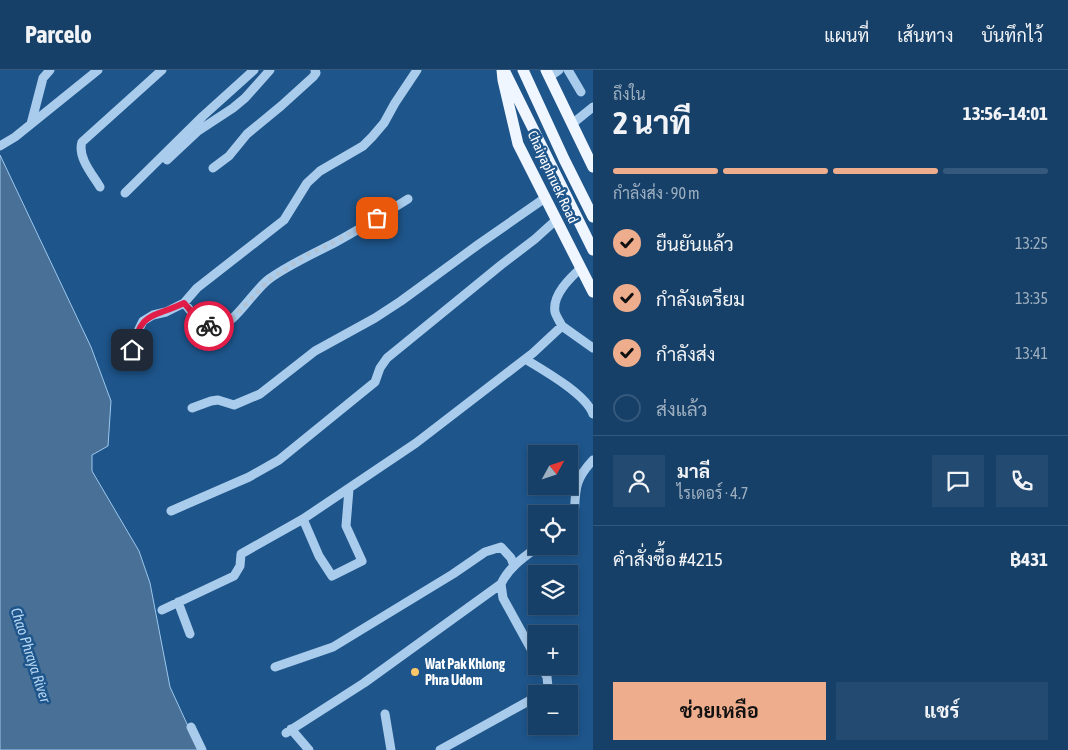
<!DOCTYPE html>
<html lang="th">
<head>
<meta charset="utf-8">
<style>
  body { margin:0; font-family:"Asap Condensed",Sarabun,sans-serif; background:#234b71; color:#f1f3f6; height:100vh; display:flex; flex-direction:column; font-size:19px; white-space:nowrap }
  * { box-sizing:border-box; margin:0 }
  p { font-size:16px; color:#9eafc0 }
  .icon { flex:none; width:28px; height:28px; fill:none; stroke:currentColor; stroke-width:2; stroke-linecap:round; stroke-linejoin:round }
  .map { position:relative; flex:1; overflow:hidden }
  .details { display:flex; flex-direction:column; background:#164068; width:475px }
  .details>* { flex:none }
  .needle { width:32px; rotate:50deg }
  .buttons { position:absolute; left:528px; top:375px; display:grid; gap:10px }
  .buttons a { display:grid; place-items:center; width:50px; height:50px; border-radius:0px; background:#164068; box-shadow:0 2px 8px #0003,0 0 0 1px #35597c; font-size:25px }
  .pin { position:absolute; display:grid; place-items:center; width:42px; height:42px; color:#fff; margin:-21px; border-radius:10px; box-shadow:0 2px 8px #0006 }
  .courier { position:absolute; display:grid; place-items:center; width:50px; height:50px; margin:-25px; border:4px solid #e11d48; border-radius:50%; background:#fff; color:#222; box-shadow:0 1px 6px #0007 }
  .overview em { font-style:normal; font-weight:700 }
  .overview div { display:flex; flex-direction:column-reverse }
  .overview { display:flex; align-items:center; justify-content:space-between; height:85px; padding:0 20px }
  h1 { font-size:32px; font-weight:700; line-height:38px }
  .bar { display:grid; grid-template-columns:repeat(4,1fr); gap:8px 5px; align-content:center; height:60px; padding:0 20px }
  .bar i { height:6px; border-radius:4px; background:#35597c }
  .bar .selected { background:#eead8d }
  .bar p { grid-column:span 4 }
  .line { display:flex; align-items:center; gap:12px; padding:0 20px; border-top:1px solid #35597c }
  .line div { flex:1 }
  .round { display:grid; place-items:center; flex:none; width:52px; height:52px; border-radius:0px; background:#234b71 }
  ol { padding:0 20px; list-style:none }
  li { display:flex; align-items:center; gap:15px; height:55px }
  li p { margin-inline-start:auto }
  li .icon { padding:5px; border-radius:50%; background:#eead8d; color:#111; stroke-width:4 }
  li:last-child { color:#9eafc0 }
  li i { width:28px; height:28px; border:2px solid #35597c; border-radius:50% }
  .button { display:flex; gap:10px; margin-top:auto; padding:10px 20px }
  .button a { flex:1; height:58px; border-radius:0px; background:#eead8d; color:#111; font-size:20px; font-weight:700; line-height:58px; text-align:center }
  .button a+a { background:#234b71; color:#f1f3f6 }
  header { display:flex; align-items:center; gap:30px; box-sizing:border-box; height:70px; padding:0 25px; background:#164068; border-bottom:1px solid #35597c }
  header strong { font-size:24px }
  nav { display:flex; gap:28px; margin-inline-start:auto; font-size:18px }
  main { display:flex; flex:1; min-height:0 }
  .map>svg:first-child { display:block }
</style>
</head>
<body>
<header>
<strong>Parcelo</strong>
<nav><a>แผนที่</a><a>เส้นทาง</a><a>บันทึกไว้</a></nav>
</header>
<main>
<div class="map">
<svg width="593" height="680" viewBox="0 0 593 680">
  <rect width="100%" height="100%" fill="#1e558b"/>
  <path fill="#497096" stroke="#9dc8ee" d="M 0,85 L 91,277 L 111,331 L 108,376 L 92,385 L 92,401 L 139,481 L 150,513 L 170,617 L 199,680 L 0,680 Z"/>
  <g fill="none" stroke-linecap="round" stroke-linejoin="round">
    <path stroke="#aaccec" stroke-width="9" d="M 568,0 L 581,22
      M 549,7 L 559,0
      M 31,54 L 43,8 L 50,0
      M 572,54 L 593,37
      M 0,76 L 15,67 L 98,0
      M 167,90 L 198,61 L 233,38 L 245,28 L 270,0
      M 213,98 L 229,86 L 247,64 L 281,36 L 313,7 L 316,3 L 315,0
      M 100,117 C 93,105 77,87 82,72 L 162,0
      M 125,123 L 203,46 L 254,0
      M 184,233 C 194,244 203,261 220,256 C 236,252 254,220 269,209 C 290,194 313,184 336,172 C 360,159 384,144 408,129
      M 562,256 L 593,278
      M 132,280 L 139,259 L 143,251 L 153,245 L 166,242 L 184,233 L 197,218 L 284,150 L 307,113 L 320,101 L 363,76 L 372,67 L 384,53 L 395,33 L 417,0
      M 525,289 C 543,300 586,324 593,344
      M 192,338 L 211,331 L 218,330 L 234,335 L 260,324 L 315,281 L 375,248 L 401,231 L 479,174 L 545,128
      M 171,441 L 249,407 L 279,390 L 375,312 L 380,298 L 387,288 L 501,195 L 535,169 L 556,150
      M 303,449 L 319,486 L 332,506 L 362,491 L 346,456 L 349,419
      M 569,454 L 574,448 C 576,421 573,411 593,390
      M 501,514 L 503,528 L 536,588
      M 178,532 L 190,564
      M 162,540 L 234,506 L 240,496 L 241,484 L 303,449 L 416,373 L 533,283 L 562,256 C 560,252 556,246 555,242 C 552,225 570,208 581,198
      M 275,597 L 333,577 L 453,504 L 485,482 L 501,477 L 511,488 L 514,496
      M 540,624 L 548,617 L 547,607 L 541,596
      M 385,644 L 391,680
      M 191,657 L 202,680
      M 291,659 L 309,680
      M 286,663 L 364,613 L 501,514 C 509,497 524,487 539,476
      M 440,680 L 536,627"/>
    <path stroke="#eff6ff" stroke-width="11" d="M 502,0 L 503,10 L 518,74 L 593,222
      M 523,0 L 564,89 L 593,147
      M 546,0 L 593,97
      M 505,2 L 593,180"/>
  </g>
  <g fill="none" stroke-linecap="round" stroke-linejoin="round">
    <path stroke="#b0c4d6" stroke-width="5" stroke-dasharray="0 9" d="M 209,256 L 221,256 L 231,250 L 269,210 L 307,185 L 335,172 L 377,148"/>
    <path stroke="#e11d48" stroke-width="6" d="M 132,280 C 142,240 151,249 184,233 L 202,254 L 209,256"/>
  </g>
  <circle fill="#fbc769" stroke="#1e558b" stroke-width="2" cx="415" cy="602" r="5"/>
  <g text-anchor="middle" dominant-baseline="central" stroke-width="5" stroke-linejoin="round" paint-order="stroke">
    <g font-size="14" fill="#fff" stroke="#1e558b">
      <text transform="translate(553 107) rotate(65)">Chaiyaphruek Road</text>
    </g>
    <g font-size="14" font-weight="bold" fill="#fff" stroke="#1e558b" text-anchor="start">
      <text x="425" y="594">Wat Pak Khlong<tspan x="425" dy="16">Phra Udom</tspan></text>
    </g>
    <g font-size="15" font-style="italic" fill="#b5d6f3" stroke="#1e558b">
      <text transform="translate(31 585) rotate(72)">Chao Phraya River</text>
    </g>
  </g>
</svg>
<div class="buttons">
<a><svg class="needle" viewBox="-14 -14 28 28"><path d="M0-13l5 13h-10z" fill="#e53935"/><path d="M0 13l5-13h-10z" fill="#9eafc0"/></svg></a>
<a><svg class="icon" aria-label="locate" viewBox="0 0 24 24"><circle cx="12" cy="12" r="6"/><path d="M12 2v4M12 18v4M2 12h4M18 12h4"/></svg></a>
<a><svg class="icon" aria-label="layers" viewBox="0 0 24 24"><path d="M12 4l9 5-9 5-9-5zM3 14l9 5 9-5"/></svg></a>
<a>+</a>
<a>−</a>
</div>
<div class="pin" style="left:377px;top:148px;background:#ea580c"><svg class="icon" aria-label="bag" viewBox="0 0 24 24"><path d="M5 8h14l-1 12H6zM9 8a3 3 0 0 1 6 0"/></svg></div>
<div class="pin" style="left:132px;top:280px;background:#1f2937"><svg class="icon" aria-label="home" viewBox="0 0 24 24"><path d="M3 11l9-7 9 7M6 9v11h12V9"/></svg></div>
<div class="courier" style="left:209px;top:256px"><svg class="icon" aria-label="bike" viewBox="0 0 24 24"><circle cx="6" cy="16" r="4"/><circle cx="18" cy="16" r="4"/><path d="M6 16l4-8h5l3 8M10 8l3 8H6M13 5h3"/></svg></div>
</div>
<section class="details">
<div class="overview"><div><h1>2 นาที</h1><p>ถึงใน</p></div><em>13:56–14:01</em></div>
<div class="bar"><i class="selected"></i><i class="selected"></i><i class="selected"></i><i></i><p>กำลังส่ง · 90 m</p></div>
<ol>
<li><svg class="icon" aria-label="check" viewBox="0 0 24 24"><path d="M5 12l5 5 9-10"/></svg>ยืนยันแล้ว<p>13:25</p></li>
<li><svg class="icon" aria-label="check" viewBox="0 0 24 24"><path d="M5 12l5 5 9-10"/></svg>กำลังเตรียม<p>13:35</p></li>
<li><svg class="icon" aria-label="check" viewBox="0 0 24 24"><path d="M5 12l5 5 9-10"/></svg>กำลังส่ง<p>13:41</p></li>
<li><i></i>ส่งแล้ว</li>
</ol>
<div class="line" style="height:90px"><a class="round"><svg class="icon" aria-label="person" viewBox="0 0 24 24"><circle cx="12" cy="8" r="4"/><path d="M4 21q1-7 8-7t8 7"/></svg></a><div><b>มาลี</b><p>ไรเดอร์ · 4.7</p></div><a class="round"><svg class="icon" aria-label="chat" viewBox="0 0 24 24"><path d="M4 5h16v11H9l-5 4z"/></svg></a><a class="round"><svg class="icon" aria-label="phone" viewBox="0 0 24 24"><path d="M5 4h4l2 5-3 2q2 4 5 5l2-3 5 2v4C11 20 4 13 5 4z"/></svg></a></div>
<div class="line" style="height:65px"><div>คำสั่งซื้อ #4215</div><b>฿431</b></div>
<div class="button"><a>ช่วยเหลือ</a><a>แชร์</a></div>
</section>
</main>
</body>
</html>
